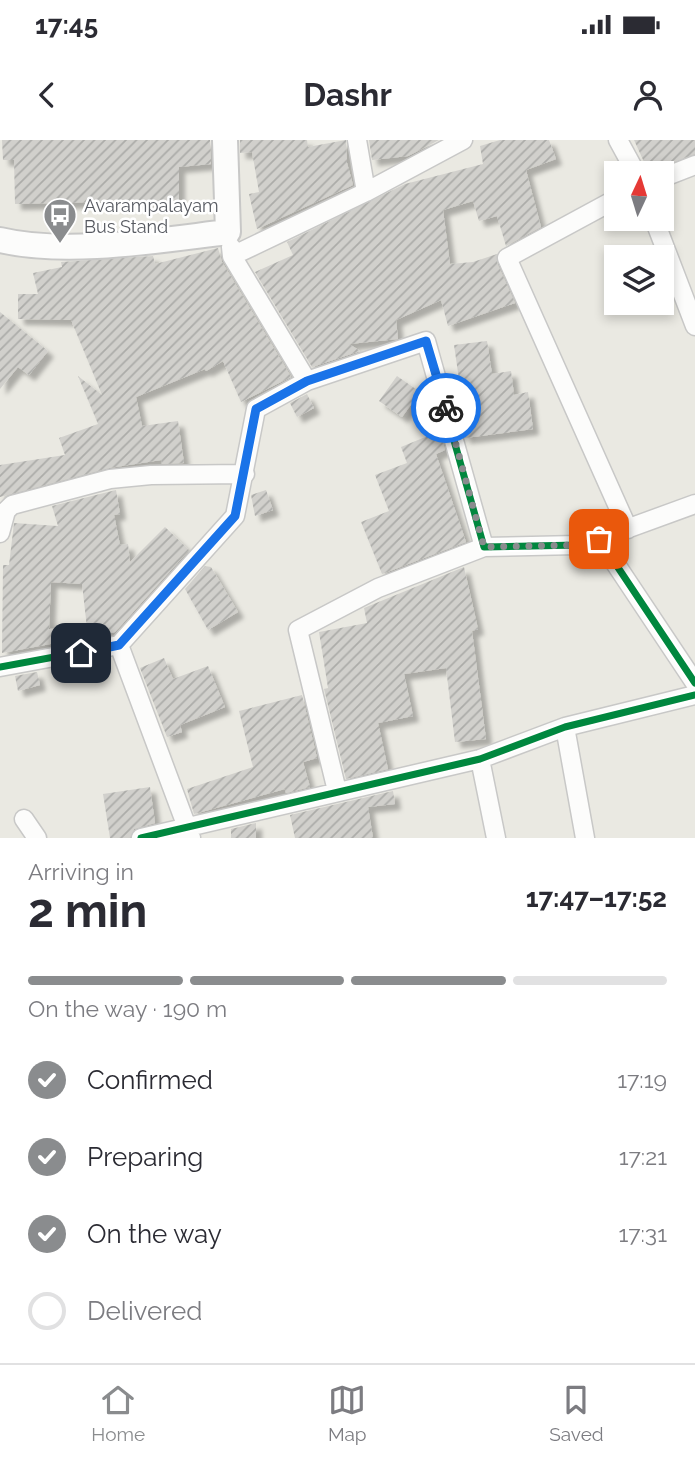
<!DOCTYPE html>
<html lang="en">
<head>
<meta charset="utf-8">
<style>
  body { margin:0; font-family:Raleway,sans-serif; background:#f2f2f3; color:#2b2b33; height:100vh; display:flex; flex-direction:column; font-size:26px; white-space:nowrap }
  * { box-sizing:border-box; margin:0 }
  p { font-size:23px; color:#7c7c81 }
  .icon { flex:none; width:38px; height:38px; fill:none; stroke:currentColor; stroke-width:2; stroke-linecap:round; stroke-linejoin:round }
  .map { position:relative; height:698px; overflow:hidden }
  .side { display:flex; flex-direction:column; background:#fff; flex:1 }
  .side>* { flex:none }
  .needle { width:46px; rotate:4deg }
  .buttons { position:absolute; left:604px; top:21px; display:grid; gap:14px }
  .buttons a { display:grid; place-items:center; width:70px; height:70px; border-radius:0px; background:#fff; box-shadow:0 4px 10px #0003; font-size:35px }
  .pin { position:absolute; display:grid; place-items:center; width:60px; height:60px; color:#fff; margin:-30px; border-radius:14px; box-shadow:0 4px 10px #0006 }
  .courier { position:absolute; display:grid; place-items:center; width:70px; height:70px; margin:-35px; border:5px solid #1a73e8; border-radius:50%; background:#fff; color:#222; box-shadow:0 2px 9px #0007 }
  .head em { font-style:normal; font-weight:700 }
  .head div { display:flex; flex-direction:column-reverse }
  .head { display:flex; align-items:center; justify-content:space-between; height:119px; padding:0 28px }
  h1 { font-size:46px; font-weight:700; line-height:52px }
  .bar { display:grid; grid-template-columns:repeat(4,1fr); gap:10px 7px; align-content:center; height:84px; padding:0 28px }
  .bar i { height:9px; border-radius:5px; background:#e1e1e2 }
  .bar .active { background:#8a8c8e }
  .bar p { grid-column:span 4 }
  ol { padding:0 28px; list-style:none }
  li { display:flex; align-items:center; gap:21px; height:77px }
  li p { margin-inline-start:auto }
  li .icon { padding:7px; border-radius:50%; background:#8a8c8e; color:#fff; stroke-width:4 }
  li:last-child { color:#7c7c81 }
  li i { width:38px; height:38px; border:4px solid #e1e1e2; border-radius:50% }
  .status { display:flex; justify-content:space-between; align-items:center; height:49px; padding:0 35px; background:#fff; direction:ltr }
  .status svg { height:19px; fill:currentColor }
  header { display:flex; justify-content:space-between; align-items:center; height:91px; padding:0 28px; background:#fff; font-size:32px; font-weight:700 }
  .dock { display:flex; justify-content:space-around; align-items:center; height:98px; border-top:2px solid #e1e1e2; background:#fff; font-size:19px; color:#7c7c81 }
  .dock a { display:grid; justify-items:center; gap:4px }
  .dock .active { color:#8a8c8e }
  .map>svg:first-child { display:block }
</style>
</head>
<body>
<div class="status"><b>17:45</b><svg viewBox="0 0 49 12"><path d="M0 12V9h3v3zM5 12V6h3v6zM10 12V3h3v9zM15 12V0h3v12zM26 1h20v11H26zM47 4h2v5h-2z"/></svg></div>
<header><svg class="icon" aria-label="back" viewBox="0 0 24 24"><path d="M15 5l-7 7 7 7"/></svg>Dashr<svg class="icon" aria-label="person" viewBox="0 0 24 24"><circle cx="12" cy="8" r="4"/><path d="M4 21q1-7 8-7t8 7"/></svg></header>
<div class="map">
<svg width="695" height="698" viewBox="0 0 695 698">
  <defs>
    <pattern id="building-hatch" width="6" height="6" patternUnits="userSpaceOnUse" patternTransform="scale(1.75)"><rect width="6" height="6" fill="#d1d0cc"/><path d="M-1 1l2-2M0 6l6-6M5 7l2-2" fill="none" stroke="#acaca9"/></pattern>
    <filter id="shadow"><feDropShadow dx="6" dy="6" stdDeviation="2" flood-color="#0004"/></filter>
  </defs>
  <rect width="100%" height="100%" fill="#eae9e2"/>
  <path fill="url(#building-hatch)" fill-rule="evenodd" filter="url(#shadow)" d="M 2,0 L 210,0 L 211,24 L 179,27 L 179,60 L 15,64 L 14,20 L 3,20 Z
    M 240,0 L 307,0 L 308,7 L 346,0 L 347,23 L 353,45 L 257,89 L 249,54 L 259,52 L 252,12 L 240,13 Z
    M 369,0 L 439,0 L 408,16 L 372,20 Z
    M 500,0 L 549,0 L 556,19 L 526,30 L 541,87 L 506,106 L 497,76 L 479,81 L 473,61 L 443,70 L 450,124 L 473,122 L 497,114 L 497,123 L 515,163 L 448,186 L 441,160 L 396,180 L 398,199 L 349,204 L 360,211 L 312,227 L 255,132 L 293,115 L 287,102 L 405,44 L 483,24 L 480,6 Z
    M 634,0 L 695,0 L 695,14 L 649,33 Z
    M 218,108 L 222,122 L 291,237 L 241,262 L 223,221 L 206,231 L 205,229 L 136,257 L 142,286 L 178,281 L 184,323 L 162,324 L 161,320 L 109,328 L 0,357 L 0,325 L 65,315 L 59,298 L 98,284 L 78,236 L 102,255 L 71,180 L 18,179 L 18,154 L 38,154 L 33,133 L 62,127 L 61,122 L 153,116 L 155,124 Z
    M 0,172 L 48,211 L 29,235 L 18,227 L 0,249 Z
    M 487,201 L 492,234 L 511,231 L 514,255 L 528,252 L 533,289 L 465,298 L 461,283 L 465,281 L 454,205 Z
    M 397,236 L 420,252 L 402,277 L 379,261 Z
    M 307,254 L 314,268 L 297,277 L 290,263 Z
    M 440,291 L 445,310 L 436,314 L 466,402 L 382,434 L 361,382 L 389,371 L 375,335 L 407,323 L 401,307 Z
    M 116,350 L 120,374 L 114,375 L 120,405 L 128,404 L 130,422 L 165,387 L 189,410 L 115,492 L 2,513 L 3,425 L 9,425 L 14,383 L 58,386 L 52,366 ZM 51,442 L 82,444 L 87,488 L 49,489 Z
    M 266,350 L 273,370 L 255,376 L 251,355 Z
    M 205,426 L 211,427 L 238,472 L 208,490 L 185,449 Z
    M 464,427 L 478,489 L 472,491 L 486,599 L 455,602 L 446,528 L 404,534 L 413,576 L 378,583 L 388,629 L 346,639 L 324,549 L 328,548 L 319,492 L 367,483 L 364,468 Z
    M 164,518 L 173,539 L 208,526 L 225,567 L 180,585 L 182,592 L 167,597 L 140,528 Z
    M 37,532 L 40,545 L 18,551 L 15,536 Z
    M 302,555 L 317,618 L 303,622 L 310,647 L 286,653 L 285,649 L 194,674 L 187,649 L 253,627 L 239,571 Z
    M 150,647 L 155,683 L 134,689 L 130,698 L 110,698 L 103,654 Z
    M 393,651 L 395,664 L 368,667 L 373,698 L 295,698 L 290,675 Z
    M 256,683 L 256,698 L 231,698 L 231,689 Z"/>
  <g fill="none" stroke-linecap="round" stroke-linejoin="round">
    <defs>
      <path id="street" d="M 357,0 L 366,52
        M 618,0 L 636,33
        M 662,38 L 695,25
        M 616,59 L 507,118 L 628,389
        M 654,79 L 695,186
        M 231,107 L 232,116 L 307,241
        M 232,116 L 366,52 L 463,0
        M 0,393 L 6,371 L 12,365 L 110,339 L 151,335 L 245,334
        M 599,399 L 695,364
        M 119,505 L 191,698
        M 0,527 L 119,505 L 235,376 L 256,269 L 307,241 L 426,201 L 484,407 L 578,405 L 599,399 L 695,543
        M 565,587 L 585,698
        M 480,619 L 496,698
        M 337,651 L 298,490 L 378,448 L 484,407
        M 24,679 L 37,698
        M 141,698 L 480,619 L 565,587 L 695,555"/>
      <path id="secondary" d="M 0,100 C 67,116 160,100 228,92 L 225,0"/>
    </defs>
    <use href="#street" stroke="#c8c8c7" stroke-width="21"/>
    <use href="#secondary" stroke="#c8c8c7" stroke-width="28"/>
    <use href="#street" stroke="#fcfcfb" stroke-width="18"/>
    <use href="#secondary" stroke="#fcfcfb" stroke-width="24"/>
    <defs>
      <path id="cycleway" d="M 0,527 L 119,505 L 235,376 L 256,269 L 307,241 L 426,201 L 484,407 L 578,405 L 599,399 L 695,543
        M 141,698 L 480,619 L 565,587 L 695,555"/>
    </defs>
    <use href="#cycleway" stroke="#fff" stroke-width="11"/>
    <use href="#cycleway" stroke="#00873e" stroke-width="7"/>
  </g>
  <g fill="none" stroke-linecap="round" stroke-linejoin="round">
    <path stroke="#8a8c8e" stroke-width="7" stroke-dasharray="0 12.6" d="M 446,268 L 484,407 L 578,405 L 599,399"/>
    <path stroke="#1a73e8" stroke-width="9" d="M 81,513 L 119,505 L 235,376 L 256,269 L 307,241 L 426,201 L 446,268"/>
  </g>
  <defs>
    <symbol id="bus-pin" viewBox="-11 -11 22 30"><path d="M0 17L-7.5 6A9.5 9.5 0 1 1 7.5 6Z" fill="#8a8c8e" stroke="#fff"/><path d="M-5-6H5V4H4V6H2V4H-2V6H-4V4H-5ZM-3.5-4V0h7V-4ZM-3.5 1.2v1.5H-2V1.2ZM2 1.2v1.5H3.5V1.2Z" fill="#fff"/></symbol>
  </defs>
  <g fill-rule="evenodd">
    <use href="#bus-pin" x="41" y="56" width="38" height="52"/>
  </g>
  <g text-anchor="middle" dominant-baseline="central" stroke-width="5" stroke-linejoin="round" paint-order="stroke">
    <g font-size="18" fill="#575a61" stroke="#fff" text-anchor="start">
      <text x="84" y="65">Avarampalayam<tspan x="84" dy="21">Bus Stand</tspan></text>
    </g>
  </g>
</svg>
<div class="buttons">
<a><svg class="needle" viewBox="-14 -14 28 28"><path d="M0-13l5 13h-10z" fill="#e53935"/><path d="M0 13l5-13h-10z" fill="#7c7c81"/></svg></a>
<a><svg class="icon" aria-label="layers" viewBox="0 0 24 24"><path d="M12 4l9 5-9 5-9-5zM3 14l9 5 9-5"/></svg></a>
</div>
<div class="pin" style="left:599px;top:399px;background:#ea580c"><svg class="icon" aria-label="bag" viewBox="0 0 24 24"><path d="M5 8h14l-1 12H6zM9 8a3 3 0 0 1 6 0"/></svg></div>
<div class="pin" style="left:81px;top:513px;background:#1f2937"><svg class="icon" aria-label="home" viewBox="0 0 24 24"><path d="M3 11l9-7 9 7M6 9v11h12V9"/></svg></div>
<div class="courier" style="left:446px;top:268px"><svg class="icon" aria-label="bike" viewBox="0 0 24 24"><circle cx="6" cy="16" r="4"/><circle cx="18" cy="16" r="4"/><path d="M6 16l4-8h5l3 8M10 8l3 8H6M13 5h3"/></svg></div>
</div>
<section class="side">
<div class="head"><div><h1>2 min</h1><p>Arriving in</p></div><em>17:47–17:52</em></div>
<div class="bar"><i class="active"></i><i class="active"></i><i class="active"></i><i></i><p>On the way · 190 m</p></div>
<ol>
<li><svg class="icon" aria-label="check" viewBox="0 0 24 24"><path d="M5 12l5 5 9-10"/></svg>Confirmed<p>17:19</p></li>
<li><svg class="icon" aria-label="check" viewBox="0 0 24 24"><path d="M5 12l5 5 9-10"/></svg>Preparing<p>17:21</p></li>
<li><svg class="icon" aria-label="check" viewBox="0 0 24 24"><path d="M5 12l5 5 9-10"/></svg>On the way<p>17:31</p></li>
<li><i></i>Delivered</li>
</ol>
</section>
<nav class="dock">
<a class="active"><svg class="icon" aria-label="home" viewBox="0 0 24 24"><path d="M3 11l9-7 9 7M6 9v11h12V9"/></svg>Home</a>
<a><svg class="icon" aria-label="map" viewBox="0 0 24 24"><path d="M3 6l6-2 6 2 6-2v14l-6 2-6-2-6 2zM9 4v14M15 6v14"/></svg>Map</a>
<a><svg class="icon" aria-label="saved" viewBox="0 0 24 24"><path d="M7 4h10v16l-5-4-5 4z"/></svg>Saved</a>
</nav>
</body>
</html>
